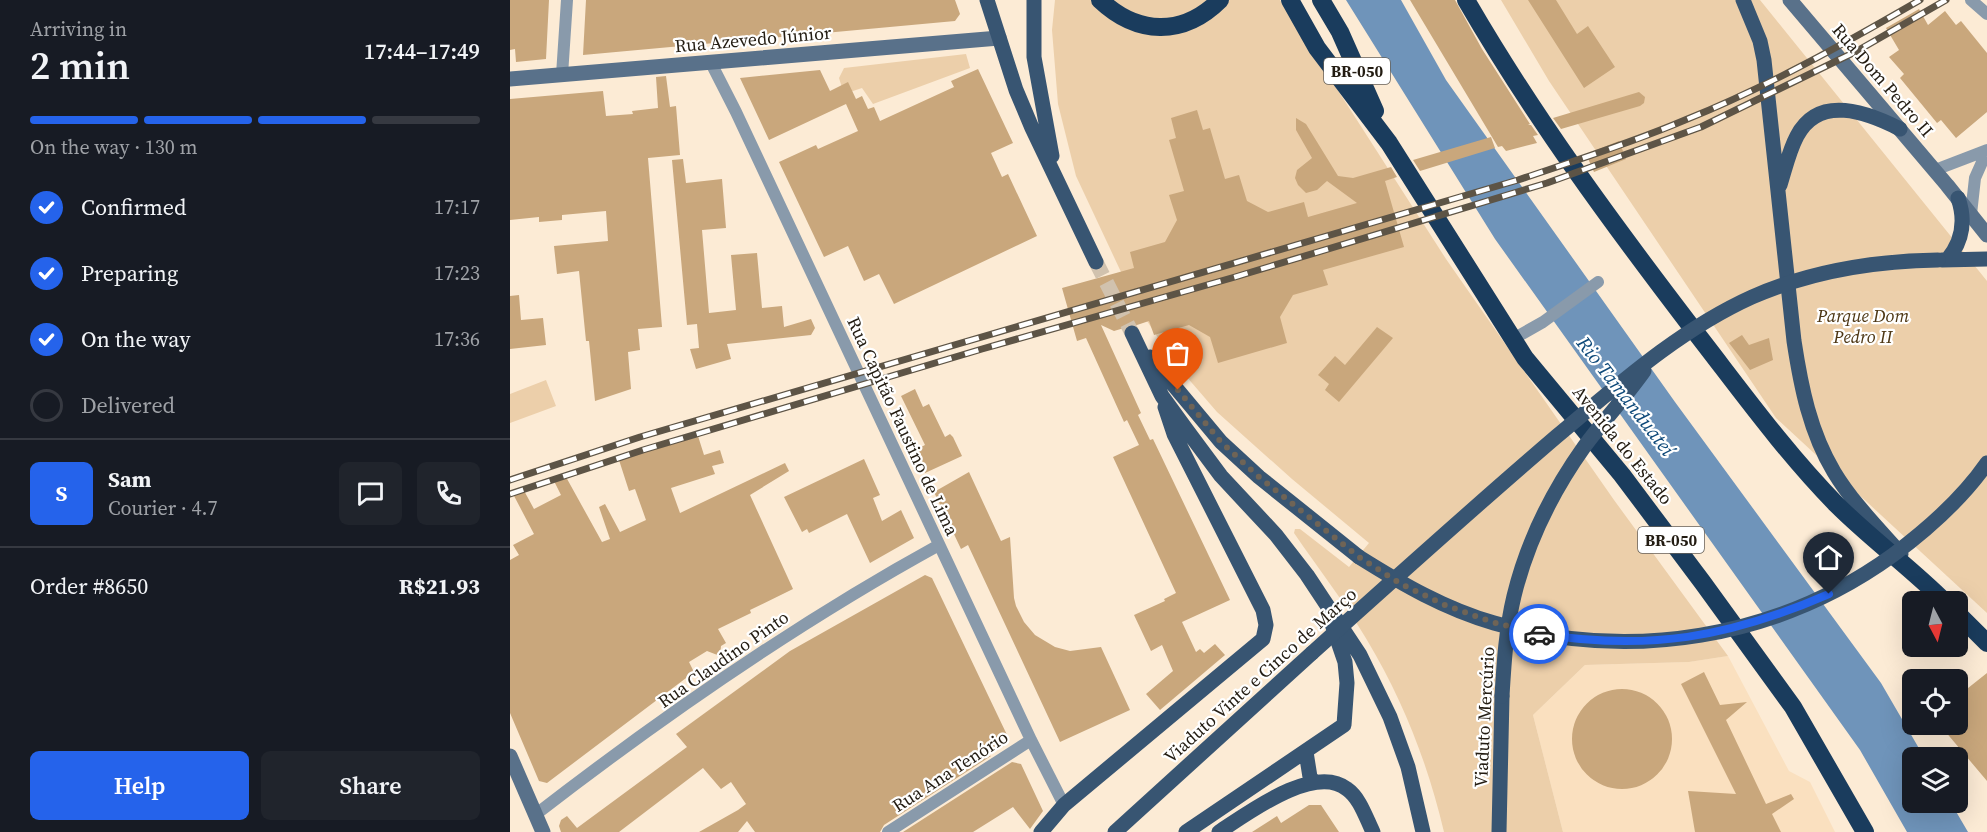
<!DOCTYPE html>
<html lang="en">
<head>
<meta charset="utf-8">
<style>
  body { margin:0; font-family:"Source Serif 4",serif; background:#20242c; color:#f1f3f6; height:100vh; display:flex; flex-direction:column; font-size:22px; white-space:nowrap }
  * { box-sizing:border-box; margin:0 }
  p { font-size:20px; color:#9ea1a6 }
  .icon { flex:none; width:33px; height:33px; fill:none; stroke:currentColor; stroke-width:2; stroke-linecap:round; stroke-linejoin:round }
  .map { position:relative; flex:1; overflow:hidden }
  .panel { display:flex; flex-direction:column; background:#171b24; width:510px }
  .panel>* { flex:none }
  .needle { width:39px; rotate:173deg }
  .tools { position:absolute; left:1392px; top:591px; display:grid; gap:12px }
  .tools a { display:grid; place-items:center; width:66px; height:66px; border-radius:9px; background:#171b24; box-shadow:0 6px 24px #0002; font-size:30px }
  .pin { position:absolute; display:grid; place-items:center; width:51px; height:51px; color:#fff; margin:-62px -26px; border-radius:50% 50% 50% 0; rotate:-45deg; box-shadow:0 0 6px #0007 }
  .pin .icon { rotate:45deg }
  .courier { position:absolute; display:grid; place-items:center; width:60px; height:60px; margin:-30px; border:4px solid #2563eb; border-radius:50%; background:#fff; color:#222; box-shadow:0 2px 8px #0007 }
  .head em { font-style:normal; font-weight:600 }
  .head div { display:flex; flex-direction:column-reverse }
  .head { display:flex; align-items:center; justify-content:space-between; height:102px; padding:0 30px }
  h1 { font-size:39px; font-weight:600; line-height:45px }
  .bar { display:grid; grid-template-columns:repeat(4,1fr); gap:9px 6px; align-content:center; height:72px; padding:0 30px }
  .bar i { height:8px; border-radius:4px; background:#363941 }
  .bar .active { background:#2563eb }
  .bar p { grid-column:span 4 }
  .line { display:flex; align-items:center; gap:15px; padding:0 30px; border-top:2px solid #363941 }
  .line div { flex:1 }
  .round { display:grid; place-items:center; flex:none; width:63px; height:63px; border-radius:9px; background:#20242c }
  ol { padding:0 30px; list-style:none }
  li { display:flex; align-items:center; gap:18px; height:66px }
  li p { margin-inline-start:auto }
  li .icon { padding:6px; border-radius:50%; background:#2563eb; color:#fff; stroke-width:4 }
  li:last-child { color:#9ea1a6 }
  li i { width:33px; height:33px; border:3px solid #363941; border-radius:50% }
  .button { display:flex; gap:12px; margin-top:auto; padding:12px 30px }
  .button a { flex:1; height:69px; border-radius:9px; background:#2563eb; color:#fff; font-size:24px; font-weight:600; line-height:69px; text-align:center }
  .button a+a { background:#20242c; color:#f1f3f6 }
  main { display:flex; flex:1; min-height:0 }
  .map>svg:first-child { display:block }
</style>
</head>
<body>
<main>
<section class="panel">
<div class="head"><div><h1>2 min</h1><p>Arriving in</p></div><em>17:44–17:49</em></div>
<div class="bar"><i class="active"></i><i class="active"></i><i class="active"></i><i></i><p>On the way · 130 m</p></div>
<ol>
<li><svg class="icon" aria-label="check" viewBox="0 0 24 24"><path d="M5 12l5 5 9-10"/></svg>Confirmed<p>17:17</p></li>
<li><svg class="icon" aria-label="check" viewBox="0 0 24 24"><path d="M5 12l5 5 9-10"/></svg>Preparing<p>17:23</p></li>
<li><svg class="icon" aria-label="check" viewBox="0 0 24 24"><path d="M5 12l5 5 9-10"/></svg>On the way<p>17:36</p></li>
<li><i></i>Delivered</li>
</ol>
<div class="line" style="height:108px"><b class="round" style="background:#2563eb;color:#fff">S</b><div><b>Sam</b><p>Courier · 4.7</p></div><a class="round"><svg class="icon" aria-label="chat" viewBox="0 0 24 24"><path d="M4 5h16v11H9l-5 4z"/></svg></a><a class="round"><svg class="icon" aria-label="phone" viewBox="0 0 24 24"><path d="M5 4h4l2 5-3 2q2 4 5 5l2-3 5 2v4C11 20 4 13 5 4z"/></svg></a></div>
<div class="line" style="height:78px"><div>Order #8650</div><b>R$21.93</b></div>
<div class="button"><a>Help</a><a>Share</a></div>
</section>
<div class="map">
<svg width="1477" height="832" viewBox="0 0 1477 832">
  <rect width="100%" height="100%" fill="#fcebd5"/>
  <path fill="#fae0bf" d="M 1218,656 L 1279,771 L 1300,782 L 1325,832 L 1053,832 L 1023,715 L 1075,665 L 1179,662 Z"/>
  <path fill="#eccfaa" d="M 545,0 L 770,0 L 936,259 L 1104,500 L 1218,656 L 1179,662 L 1075,665 L 1023,715 L 1053,832 L 934,832 C 918,764 893,700 857,640 C 835,603 808,568 784,533 L 785,529 L 790,529 L 839,567 L 859,543 L 782,479 L 707,412 L 663,361 L 626,304 L 566,176 L 548,104 L 542,30 Z
    M 991,0 L 1250,0 L 1477,281 L 1477,613 L 1266,418 L 1039,81 Z
    M 456,54 L 460,68 L 363,104 L 352,88 L 334,94 L 329,78 L 334,68 Z
    M 36,380 L 46,406 L 0,423 L 0,394 Z"/>
  <path fill="#6f94ba" d="M 836,0 L 891,0 L 936,80 L 1165,402 L 1371,683 L 1414,757 L 1402,758 L 1402,802 L 1441,803 L 1458,832 L 1397,832 L 1350,750 L 985,239 Z"/>
  <path fill="#c9a77c" d="M 0,0 L 39,0 L 36,59 L 6,62 L 5,49 L 0,50 Z
    M 76,0 L 445,0 L 450,14 L 445,21 L 73,55 Z
    M 900,0 L 945,0 L 972,49 L 1020,124 L 1018,125 L 1021,125 L 1028,135 L 1023,136 L 1027,143 L 996,151 L 992,146 L 988,147 Z
    M 1018,0 L 1046,0 L 1067,34 L 1078,26 L 1105,67 L 1074,88 Z
    M 1409,9 L 1418,25 L 1435,11 L 1446,25 L 1451,21 L 1477,53 L 1477,112 L 1446,138 L 1431,120 L 1427,123 L 1390,78 L 1394,74 L 1379,57 L 1389,50 L 1376,28 Z
    M 468,69 L 503,143 L 481,153 L 492,177 L 498,174 L 527,236 L 384,304 L 369,274 L 354,281 L 338,246 L 314,257 L 269,162 L 306,145 L 308,149 L 348,131 L 336,104 L 259,140 L 230,78 L 310,70 L 320,91 L 338,82 L 346,99 L 352,96 L 358,109 L 364,107 L 370,121 L 444,87 L 441,81 Z
    M 156,76 L 160,107 L 166,106 L 170,155 L 138,158 L 152,327 L 128,329 L 130,350 L 118,352 L 121,389 L 85,401 L 79,341 L 76,341 L 69,271 L 47,274 L 44,246 L 98,241 L 96,211 L 52,215 L 52,220 L 29,222 L 29,217 L 0,220 L 0,99 L 93,91 L 96,116 L 123,114 L 122,111 L 148,108 L 146,77 Z
    M 1129,92 L 1135,97 L 1134,103 L 1130,106 L 1051,129 L 1043,118 Z
    M 687,110 L 693,130 L 700,128 L 715,179 L 729,175 L 737,201 L 758,212 L 794,202 L 798,217 L 847,203 L 817,181 L 807,190 L 796,193 L 788,185 L 785,178 L 787,170 L 802,158 L 786,130 L 786,118 L 796,124 L 828,176 L 843,178 L 881,167 L 887,177 L 875,181 L 894,247 L 813,270 L 818,285 L 783,295 L 770,317 L 777,343 L 708,363 L 700,337 L 679,325 L 644,335 L 639,321 L 627,325 L 618,324 L 614,328 L 604,331 L 591,325 L 631,413 L 628,415 L 640,440 L 643,439 L 720,600 L 672,622 L 686,652 L 690,649 L 694,653 L 705,644 L 715,655 L 650,710 L 636,694 L 663,671 L 652,645 L 641,651 L 624,615 L 655,601 L 654,599 L 666,593 L 603,457 L 629,445 L 617,420 L 614,422 L 576,338 L 567,341 L 552,288 L 624,268 L 620,252 L 655,242 L 667,220 L 659,195 L 674,191 L 659,140 L 666,138 L 661,118 Z
    M 981,137 L 985,148 L 910,171 L 903,160 Z
    M 1109,141 L 1116,159 L 1084,172 L 1076,154 Z
    M 173,159 L 176,183 L 212,179 L 216,228 L 192,230 L 199,313 L 226,310 L 221,255 L 247,253 L 252,308 L 272,306 L 274,327 L 301,319 L 305,328 L 301,335 L 217,344 L 221,359 L 186,369 L 180,349 L 189,348 L 187,324 L 177,325 L 162,160 Z
    M 9,295 L 11,320 L 33,318 L 36,345 L 0,349 L 0,296 Z
    M 867,327 L 883,338 L 829,402 L 815,390 L 819,384 L 808,375 L 825,356 L 835,365 Z
    M 1232,335 L 1239,345 L 1259,338 L 1263,360 L 1240,370 L 1219,343 Z
    M 405,389 L 413,407 L 419,404 L 435,437 L 440,434 L 443,437 L 452,456 L 415,473 L 405,450 L 415,445 L 391,396 Z
    M 188,436 L 194,455 L 210,450 L 214,463 L 202,466 L 205,474 L 161,488 L 170,513 L 275,463 L 279,471 L 240,495 L 283,589 L 240,610 L 241,613 L 208,629 L 216,643 L 211,646 L 210,656 L 197,651 L 179,662 L 184,672 L 37,783 L 29,781 L 0,713 L 0,560 L 9,555 L 3,545 L 24,534 L 2,492 L 12,487 L 24,509 L 51,495 L 44,481 L 56,477 L 92,542 L 100,539 L 89,507 L 95,504 L 110,532 L 136,520 L 125,489 L 119,491 L 109,460 Z
    M 354,459 L 370,495 L 363,498 L 372,521 L 391,510 L 404,538 L 360,563 L 337,514 L 299,533 L 297,529 L 292,532 L 274,497 Z
    M 459,472 L 491,541 L 500,537 L 504,598 L 506,606 L 514,622 L 525,635 L 545,647 L 560,651 L 591,647 L 620,710 L 550,742 L 458,545 L 451,549 L 424,492 Z
    M 415,575 L 422,578 L 498,737 L 496,743 L 477,755 L 481,756 L 374,825 L 370,832 L 245,832 L 237,821 L 228,832 L 189,832 L 228,810 L 236,804 L 221,782 L 211,789 L 193,768 L 109,832 L 51,832 L 49,826 L 51,820 L 57,816 L 67,828 L 177,747 L 166,734 L 280,651 Z
    M 1194,672 L 1210,705 L 1237,702 L 1216,720 L 1256,804 L 1281,794 L 1284,799 L 1262,814 L 1271,832 L 1185,832 L 1178,791 L 1226,794 L 1171,684 Z
    M 1477,673 L 1477,781 L 1429,724 L 1448,724 L 1448,696 Z
    M1062 739a50 50 0 1 1 100 0a50 50 0 1 1-100 0Z
    M 502,762 L 511,764 L 533,811 L 520,829 L 503,807 L 463,832 L 393,832 Z
    M 799,805 L 811,805 L 829,832 L 742,832 L 767,816 L 771,823 Z"/>
  <g fill="none" stroke-linecap="round" stroke-linejoin="round">
    <path stroke="#d1c2ae" stroke-width="15" stroke-dasharray="15 8" stroke-linecap="butt" d="M 586,262 L 622,333"/>
    <path stroke="#899aab" stroke-width="12" d="M 1461,0 L 1477,14
      M 200,61 L 226,112 L 521,740 L 554,805
      M 52,75 L 57,0
      M 1425,170 L 1477,150
      M 1461,214 L 1465,178 L 1477,151
      M 1003,339 L 1033,322 L 1088,282
      M 25,815 C 153,716 287,623 429,545
      M 378,832 L 521,740"/>
    <path stroke="#59718a" stroke-width="15" d="M 1280,0 L 1437,185 L 1477,235
      M 0,79 L 489,38
      M 0,756 L 33,832"/>
    <path stroke="#385572" stroke-width="15" d="M 477,0 L 506,90 L 522,128 L 586,262
      M 524,0 L 524,57 L 542,156
      M 1233,0 L 1250,41 L 1254,60 L 1284,341 C 1291,387 1300,432 1324,472 C 1342,502 1368,528 1391,554
      M 1270,185 C 1275,169 1279,151 1287,136 C 1309,94 1357,112 1390,129
      M 1432,260 L 1477,259
      M 1437,260 C 1453,241 1456,221 1448,198
      M 622,333 L 652,396 L 676,429 L 711,476 L 766,535 L 797,575 L 850,655 L 880,717 L 898,767 L 913,832
      M 640,357 L 711,442 L 749,477 L 849,557
      M 796,752 L 800,777 L 804,782
      M 531,832 L 554,805 L 753,639 L 756,625 L 753,610 L 664,434 L 655,407
      M 605,832 L 802,653
      M 676,832 L 834,725 L 837,683 L 835,662 L 821,621
      M 709,832 C 737,814 804,763 837,789 C 850,798 856,818 863,832
      M 989,832 L 992,696"/>
    <path stroke="#1a3c5d" stroke-width="18" d="M 590,0 C 627,35 673,37 710,0
      M 780,0 L 807,48 L 879,143 L 1015,358 L 1112,475 L 1193,583 L 1283,707 L 1355,832
      M 811,0 L 830,32 L 865,111
      M 956,0 C 1023,116 1102,223 1183,329 C 1229,388 1274,451 1327,505 C 1361,539 1401,568 1435,602
      M 1448,614 L 1477,643"/>
    <defs>
      <path id="rail" d="M 0,480 L 130,437 L 1008,180 C 1064,161 1121,143 1175,120 C 1257,87 1334,44 1410,0
        M 0,494 L 133,450 L 472,349 L 725,277 L 1037,183 L 1191,127 L 1347,51 L 1436,0"/>
    </defs>
    <use href="#rail" stroke="#5d5446" stroke-width="7"/>
    <use href="#rail" stroke="#fff" stroke-width="4.5" stroke-dasharray="14" stroke-linecap="butt"/>
    <path stroke="#385572" stroke-width="15" d="M 849,557 C 892,584 935,609 984,623 C 1120,662 1267,639 1383,555 C 1418,529 1452,499 1477,463
      M 802,653 C 883,580 964,507 1047,436 C 1108,385 1169,330 1242,297 C 1301,271 1364,261 1428,260
      M 992,696 C 994,663 996,629 1004,596 C 1017,543 1042,492 1074,447 C 1093,421 1115,398 1134,371"/>
  </g>
  <g fill="none" stroke-linecap="round" stroke-linejoin="round">
    <path stroke="#6f6456" stroke-width="6" stroke-dasharray="0 10.8" d="M 668,390 L 711,442 L 749,477 L 849,557 L 891,584 L 935,605 L 982,622 L 1029,634"/>
    <path stroke="#2563eb" stroke-width="8" d="M 1029,634 C 1139,651 1218,638 1319,594"/>
  </g>
  <g text-anchor="middle" dominant-baseline="central" stroke-width="4.5" stroke-linejoin="round" paint-order="stroke">
    <g fill="#fff" stroke="#656059" stroke-width="1.5">
      <rect x="814" y="58" width="66" height="26" rx="4.5"/>
      <rect x="1128" y="527" width="66" height="26" rx="4.5"/>
    </g>
    <g font-size="16" font-weight="bold" fill="#231c12">
      <text x="847" y="71">BR-050</text>
      <text x="1161" y="540">BR-050</text>
    </g>
    <g font-size="18" fill="#231c12" stroke="#fff">
      <text transform="translate(243 39) rotate(-5)">Rua Azevedo Júnior</text>
      <text transform="translate(1373 80) rotate(49)">Rua Dom Pedro II</text>
      <text transform="translate(393 426) rotate(65)">Rua Capitão Faustino de Lima</text>
      <text transform="translate(1113 445) rotate(51)">Avenida do Estado</text>
      <text transform="translate(213 659) rotate(-35)">Rua Claudino Pinto</text>
      <text transform="translate(750 675) rotate(-42)">Viaduto Vinte e Cinco de Março</text>
      <text transform="translate(974 717) rotate(-87)">Viaduto Mercúrio</text>
      <text transform="translate(440 771) rotate(-33)">Rua Ana Tenório</text>
    </g>
    <g font-size="18" font-style="italic" fill="#4d3613" stroke="#fff">
      <text x="1353" y="315">Parque Dom<tspan x="1353" dy="21">Pedro II</tspan></text>
    </g>
    <g font-size="20" font-style="italic" fill="#0f4a7a" stroke="#fff">
      <text transform="translate(1116 396) rotate(52)">Rio Tamanduateí</text>
    </g>
  </g>
</svg>
<div class="tools">
<a><svg class="needle" viewBox="-14 -14 28 28"><path d="M0-13l5 13h-10z" fill="#e53935"/><path d="M0 13l5-13h-10z" fill="#9ea1a6"/></svg></a>
<a><svg class="icon" aria-label="locate" viewBox="0 0 24 24"><circle cx="12" cy="12" r="6"/><path d="M12 2v4M12 18v4M2 12h4M18 12h4"/></svg></a>
<a><svg class="icon" aria-label="layers" viewBox="0 0 24 24"><path d="M12 4l9 5-9 5-9-5zM3 14l9 5 9-5"/></svg></a>
</div>
<div class="pin" style="left:668px;top:390px;background:#ea580c"><svg class="icon" aria-label="bag" viewBox="0 0 24 24"><path d="M5 8h14l-1 12H6zM9 8a3 3 0 0 1 6 0"/></svg></div>
<div class="pin" style="left:1319px;top:594px;background:#1f2937"><svg class="icon" aria-label="home" viewBox="0 0 24 24"><path d="M3 11l9-7 9 7M6 9v11h12V9"/></svg></div>
<div class="courier" style="left:1029px;top:634px"><svg class="icon" aria-label="car" viewBox="0 0 24 24"><path d="M5 17H2v-5l4-1 3-4h7l3 4 3 1v5h-3M9 17h6M6 11h13"/><circle cx="7" cy="17" r="2"/><circle cx="17" cy="17" r="2"/></svg></div>
</div>
</main>
</body>
</html>
